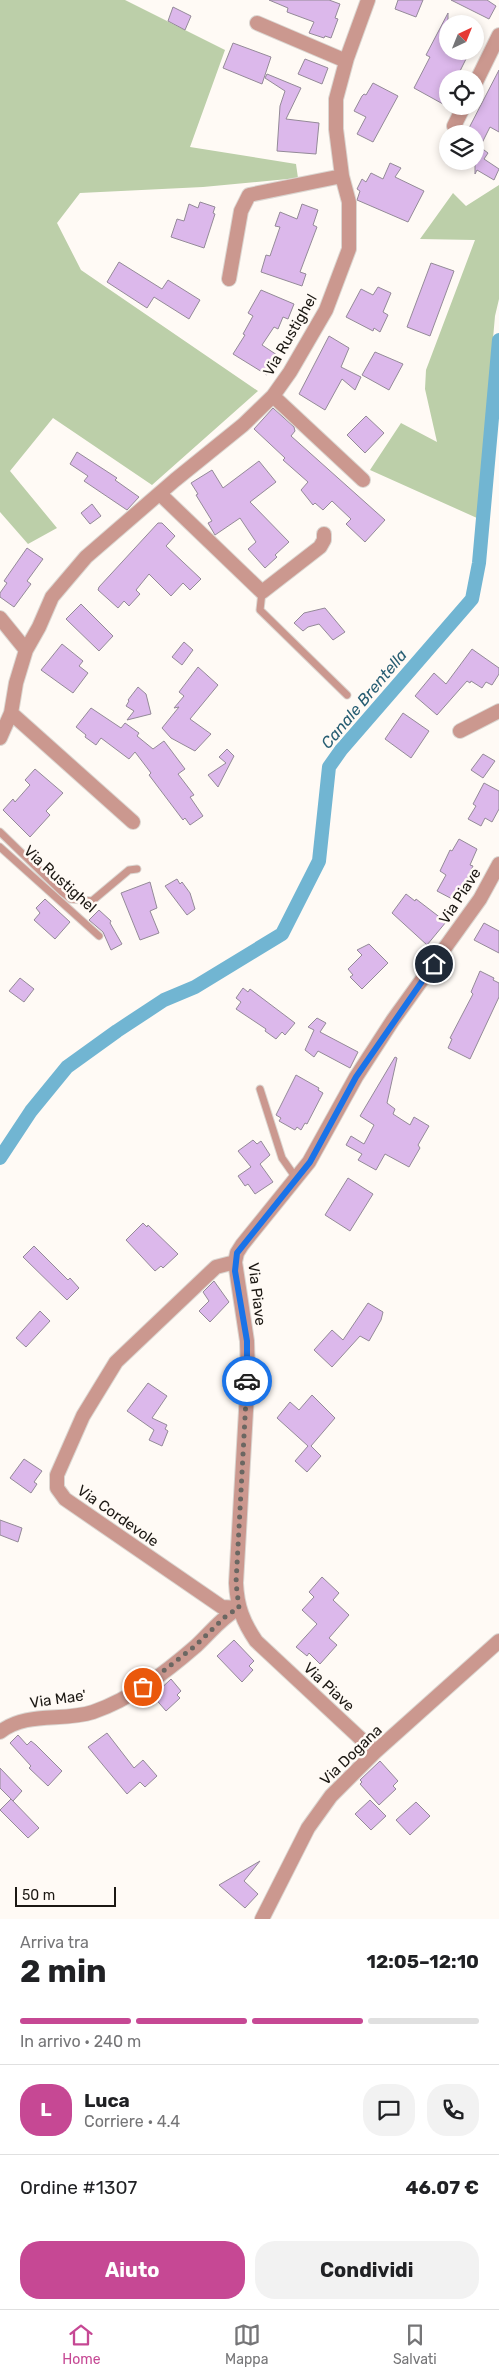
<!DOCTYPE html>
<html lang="it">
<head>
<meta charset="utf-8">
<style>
  body { margin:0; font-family:Rubik,sans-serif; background:#f2f2f2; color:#202124; height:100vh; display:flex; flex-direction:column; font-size:19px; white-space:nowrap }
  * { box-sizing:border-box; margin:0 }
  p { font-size:16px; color:#757577 }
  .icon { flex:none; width:28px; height:28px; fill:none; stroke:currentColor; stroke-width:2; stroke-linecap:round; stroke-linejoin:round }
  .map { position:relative; height:1919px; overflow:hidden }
  .drawer { display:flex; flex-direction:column; background:#fff; flex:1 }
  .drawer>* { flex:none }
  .needle { width:32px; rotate:43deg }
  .tools { position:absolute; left:439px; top:15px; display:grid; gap:10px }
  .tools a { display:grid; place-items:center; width:45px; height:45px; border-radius:50%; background:#fff; box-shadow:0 2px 8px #0003; font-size:25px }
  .scale { position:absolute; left:15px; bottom:12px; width:101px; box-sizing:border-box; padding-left:5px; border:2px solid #1c1813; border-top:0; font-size:14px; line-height:18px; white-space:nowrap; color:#1c1813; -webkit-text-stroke:4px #fffaf5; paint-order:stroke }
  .pin { position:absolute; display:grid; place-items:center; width:42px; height:42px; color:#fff; margin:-21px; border:2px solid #fff; border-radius:50%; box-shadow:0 1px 5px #0007 }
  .courier { position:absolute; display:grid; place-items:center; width:50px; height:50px; margin:-25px; border:4px solid #1a73e8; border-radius:50%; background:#fff; color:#222; box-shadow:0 1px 6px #0007 }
  .head em { font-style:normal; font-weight:700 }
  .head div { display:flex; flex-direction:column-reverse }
  .head { display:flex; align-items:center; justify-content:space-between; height:85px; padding:0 20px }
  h1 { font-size:32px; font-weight:700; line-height:38px }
  .bar { display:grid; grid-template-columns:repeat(4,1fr); gap:8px 5px; align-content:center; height:60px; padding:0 20px }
  .bar i { height:6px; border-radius:4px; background:#e0e0e0 }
  .bar .current { background:#c64894 }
  .bar p { grid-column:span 4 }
  .line { display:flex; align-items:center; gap:12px; padding:0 20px; border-top:1px solid #e0e0e0 }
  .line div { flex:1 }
  .round { display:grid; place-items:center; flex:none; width:52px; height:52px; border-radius:20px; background:#f2f2f2 }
  .primary-button { display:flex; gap:10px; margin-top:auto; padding:10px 20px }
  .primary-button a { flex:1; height:58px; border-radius:20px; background:#c64894; color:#fff; font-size:20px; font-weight:700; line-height:58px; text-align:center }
  .primary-button a+a { background:#f2f2f2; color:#202124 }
  .menu { display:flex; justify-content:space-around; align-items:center; height:70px; border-top:1px solid #e0e0e0; background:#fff; font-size:14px; color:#757577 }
  .menu a { display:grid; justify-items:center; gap:2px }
  .menu .current { color:#c64894 }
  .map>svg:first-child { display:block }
</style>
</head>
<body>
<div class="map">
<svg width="499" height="1919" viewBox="0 0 499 1919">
  <rect width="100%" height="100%" fill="#fffaf5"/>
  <path fill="#bccfa9" d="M 0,0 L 125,0 L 225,50 L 190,147 L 296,164 L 298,178 L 203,187 L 80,193 L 57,223 L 81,270 L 258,391 L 152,485 L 53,418 L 10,471 L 57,528 L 28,544 L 0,512 Z
    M 499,185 L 499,299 L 495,316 L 477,518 L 370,470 L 401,423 L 437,442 L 425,389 L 426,370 L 475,240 L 420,239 L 453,193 L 466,206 Z"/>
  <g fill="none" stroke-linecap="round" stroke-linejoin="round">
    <path stroke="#71b5d2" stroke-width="14" d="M 0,1158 L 31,1111 L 67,1067 L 117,1031 L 164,1000 L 195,987 L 282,934 L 319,861 L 329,767 L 341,750 L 472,599 L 479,563 L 499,340"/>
  </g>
  <path fill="#dcb8eb" stroke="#948a98" d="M 269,0 L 329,0 L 340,4 L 335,18 L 338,19 L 331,38 L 325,36 L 324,38 L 309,33 L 314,22 L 287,12 L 288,8 Z
    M 398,0 L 423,0 L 416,17 L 395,9 Z
    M 451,0 L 487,0 L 496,6 L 489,19 Z
    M 173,7 L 191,16 L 185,30 L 168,21 Z
    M 448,13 L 448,51 L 470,51 L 456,79 L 448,79 L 448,96 L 443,104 L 414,88 L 430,57 L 426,55 Z
    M 233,43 L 271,57 L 262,84 L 223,68 Z
    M 305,59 L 328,68 L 322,84 L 298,74 Z
    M 499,70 L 499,132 L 490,127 L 480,147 L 488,153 L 484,159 L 499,169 L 494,180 L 477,170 L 475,174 L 475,131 L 469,128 Z
    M 267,74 L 301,88 L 286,119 L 319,123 L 316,154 L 277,151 L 280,106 L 285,91 L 265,78 Z
    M 373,83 L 398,96 L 373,142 L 357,134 L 366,117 L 354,111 L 362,96 L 364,94 L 366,95 Z
    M 390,163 L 401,168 L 395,177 L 424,191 L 408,222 L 357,200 L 360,191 L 357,189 L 362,179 L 366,182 L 371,173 L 383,179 Z
    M 200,202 L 215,207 L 213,213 L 215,214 L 204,248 L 171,237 L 177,219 L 184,221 L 189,204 L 198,208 Z
    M 302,204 L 318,210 L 313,225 L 317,227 L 300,272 L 306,274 L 302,286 L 261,272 L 266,255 L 270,256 L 280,227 L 275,226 L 280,212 L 297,219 Z
    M 119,262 L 162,289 L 168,280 L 200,300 L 189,319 L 154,297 L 147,308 L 107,282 Z
    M 431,263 L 454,271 L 430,336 L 407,327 Z
    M 378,287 L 391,293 L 383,312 L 388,315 L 380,332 L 374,328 L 373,331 L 346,317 L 361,289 L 373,295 Z
    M 261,290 L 294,304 L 288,319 L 283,317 L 278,329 L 274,327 L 262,345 L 280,357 L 267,375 L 233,354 L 245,335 L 243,334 L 253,316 L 248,313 Z
    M 329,336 L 349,348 L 341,367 L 361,377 L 355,390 L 342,379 L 325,410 L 299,394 Z
    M 375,352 L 403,364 L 389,390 L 362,375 Z
    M 273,408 L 294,427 L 295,431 L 291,436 L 385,520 L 365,542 L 346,524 L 351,519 L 332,501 L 323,510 L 315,503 L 313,505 L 301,490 L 308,482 L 283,460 L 285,458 L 254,429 Z
    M 366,416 L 384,433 L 365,453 L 347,435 Z
    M 77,452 L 117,478 L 115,480 L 139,497 L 127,510 L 84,481 L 88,476 L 70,464 Z
    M 259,461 L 276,482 L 250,502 L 289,542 L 275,555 L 277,557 L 265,568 L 248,549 L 256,542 L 240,518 L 215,535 L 208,523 L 212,521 L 196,495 L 198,494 L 191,483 L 212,470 L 223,488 Z
    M 92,504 L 101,516 L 90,524 L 81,513 Z
    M 158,523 L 162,523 L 175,536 L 166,546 L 201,579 L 190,590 L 183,583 L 171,596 L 149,574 L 136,590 L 140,594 L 129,606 L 124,601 L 118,608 L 98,590 L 99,587 Z
    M 27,548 L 43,559 L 27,581 L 31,584 L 14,607 L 0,597 L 0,593 L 7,583 L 4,581 Z
    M 81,604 L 113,636 L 99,651 L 66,619 Z
    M 325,608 L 345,632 L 333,640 L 319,624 L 308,627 L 303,631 L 294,623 L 304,613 Z
    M 184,642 L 193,650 L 182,665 L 172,657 Z
    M 62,644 L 83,661 L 79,666 L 88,673 L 73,693 L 41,670 Z
    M 472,649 L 499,668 L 499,674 L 492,685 L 486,682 L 482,688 L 471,681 L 470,683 L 467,681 L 437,715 L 415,696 L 434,673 L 446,684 Z
    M 198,667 L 218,685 L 190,719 L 211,734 L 195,751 L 171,738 L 162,728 L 179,707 L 174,708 L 184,696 L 179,692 Z
    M 138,687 L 146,694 L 151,714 L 127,720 L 134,711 L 126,706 L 129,701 L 128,700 Z
    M 91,708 L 121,728 L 125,723 L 139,733 L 137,736 L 153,749 L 164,741 L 185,769 L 178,774 L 194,795 L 190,797 L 203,816 L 190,825 L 185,818 L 183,820 L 149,775 L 151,773 L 135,752 L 129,759 L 101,738 L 96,745 L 85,737 L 86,735 L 76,727 Z
    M 403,713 L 429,731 L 411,758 L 385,739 Z
    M 227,749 L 234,756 L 218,787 L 208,775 L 226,763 L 219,757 Z
    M 483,754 L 495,761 L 483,778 L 471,770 Z
    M 35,769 L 63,793 L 46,811 L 50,815 L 30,837 L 3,810 L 13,799 L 15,802 L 30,785 L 25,780 Z
    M 484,783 L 499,791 L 499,809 L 492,822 L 485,818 L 481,826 L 468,819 L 476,806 L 473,804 Z
    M 459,839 L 477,849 L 470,865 L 473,866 L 456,901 L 437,891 L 446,875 L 440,871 L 450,850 L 452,851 Z
    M 177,879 L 180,884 L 182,882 L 190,893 L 195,909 L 187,915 L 165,886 Z
    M 150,882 L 157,908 L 150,911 L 159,933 L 140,940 L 121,893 Z
    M 406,894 L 415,901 L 416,899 L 446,922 L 427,945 L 392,913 Z
    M 45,899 L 70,922 L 55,939 L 34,920 L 40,913 L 36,908 Z
    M 99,910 L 111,921 L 110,923 L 122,944 L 111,950 L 103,932 L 89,920 Z
    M 484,923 L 499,931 L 499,953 L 474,940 Z
    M 369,944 L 388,963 L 362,989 L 350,977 L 353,975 L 348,969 L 362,955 L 357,950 Z
    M 480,971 L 494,978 L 493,980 L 499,983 L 499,997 L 470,1059 L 448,1048 L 452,1039 L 450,1038 L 473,994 L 471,992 Z
    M 20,978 L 34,989 L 24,1002 L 9,991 Z
    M 243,988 L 248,992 L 250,989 L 295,1023 L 285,1035 L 282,1032 L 276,1039 L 265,1031 L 266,1029 L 236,1009 L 241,1002 L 236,998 Z
    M 317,1018 L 326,1023 L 320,1032 L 358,1052 L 350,1068 L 318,1051 L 314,1057 L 305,1050 L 314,1030 L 308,1027 Z
    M 395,1057 L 397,1058 L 387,1103 L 395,1109 L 393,1114 L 410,1125 L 414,1117 L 429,1126 L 418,1145 L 420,1148 L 409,1167 L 385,1154 L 376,1170 L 358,1160 L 362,1154 L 346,1145 L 351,1136 L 364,1144 L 374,1125 L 360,1116 Z
    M 296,1075 L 319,1088 L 318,1090 L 323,1093 L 307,1124 L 305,1123 L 301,1130 L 297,1127 L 295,1130 L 279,1121 L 281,1118 L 276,1115 Z
    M 253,1140 L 257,1144 L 261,1141 L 270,1155 L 260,1164 L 273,1182 L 255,1194 L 248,1184 L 245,1186 L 238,1176 L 251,1167 L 238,1151 Z
    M 348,1178 L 373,1194 L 350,1231 L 325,1215 Z
    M 143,1223 L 147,1227 L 148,1225 L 178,1254 L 163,1268 L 161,1266 L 155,1271 L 126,1240 Z
    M 34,1246 L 68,1280 L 70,1278 L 79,1288 L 67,1300 L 23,1257 Z
    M 214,1281 L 229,1302 L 210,1322 L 199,1311 L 209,1301 L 203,1292 Z
    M 368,1303 L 383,1312 L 381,1320 L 369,1341 L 360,1336 L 332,1367 L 314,1350 L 332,1330 L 343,1340 Z
    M 40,1311 L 50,1321 L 26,1347 L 16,1338 Z
    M 148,1383 L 167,1396 L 152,1418 L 167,1425 L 165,1429 L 168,1431 L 162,1446 L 149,1440 L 154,1430 L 127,1411 Z
    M 312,1395 L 335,1418 L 311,1446 L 321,1456 L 307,1472 L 295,1461 L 308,1446 L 277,1418 L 290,1402 L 299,1410 Z
    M 24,1459 L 42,1471 L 34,1482 L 37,1484 L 31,1493 L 10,1478 Z
    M 0,1520 L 22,1528 L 18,1542 L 0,1535 Z
    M 322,1577 L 339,1593 L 333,1600 L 349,1615 L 329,1638 L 337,1645 L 320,1664 L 309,1653 L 307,1656 L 296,1647 L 317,1624 L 302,1610 L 314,1597 L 309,1592 Z
    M 234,1640 L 254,1661 L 249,1666 L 253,1670 L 242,1682 L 217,1656 Z
    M 171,1679 L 181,1691 L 177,1695 L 180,1698 L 166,1711 L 153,1696 Z
    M 107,1733 L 134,1768 L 143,1760 L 157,1776 L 145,1787 L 140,1782 L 127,1794 L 88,1747 Z
    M 18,1735 L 27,1745 L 31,1741 L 36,1745 L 62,1771 L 48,1786 L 29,1768 L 31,1766 L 10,1743 Z
    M 380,1761 L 398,1781 L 393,1786 L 396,1789 L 379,1805 L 360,1784 L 362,1782 L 360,1780 Z
    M 0,1768 L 22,1791 L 13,1801 L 0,1788 Z
    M 11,1799 L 39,1828 L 28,1838 L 0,1810 Z
    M 370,1800 L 386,1816 L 371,1830 L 355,1814 Z
    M 416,1802 L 430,1816 L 410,1835 L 396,1820 Z
    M 260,1861 L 244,1881 L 258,1894 L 245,1908 L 219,1885 Z"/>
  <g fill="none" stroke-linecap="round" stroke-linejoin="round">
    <defs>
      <path id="lane" d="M 262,592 L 260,610 L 347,695
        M 0,832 L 62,892 L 71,899 L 92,901 L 129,870 L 137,869
        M 0,847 L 99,936
        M 260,1089 L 282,1158 L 296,1178"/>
      <path id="street" d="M 257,23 L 346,61
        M 475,84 L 499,35
        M 454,126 L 464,106
        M 229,279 L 241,211 L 249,195 L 342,176
        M 273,396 L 363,480
        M 160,494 L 262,592 L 320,547 L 324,540 L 324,534
        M 0,618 L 26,650
        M 11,713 L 133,822
        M 460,731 L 499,711
        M 0,738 L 11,713 L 16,683 L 26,650 L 39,627 L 52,597 L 86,557 L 175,480 L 243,425 L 273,396 L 290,372 L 326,310 L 349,249 L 349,202 L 342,176 L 336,129 L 336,99 L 347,58 L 368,0
        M 235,1262 L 216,1267 L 116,1362 L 83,1416 L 57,1475 L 57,1488 L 65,1499 L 222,1607 L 239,1608
        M 0,1732 C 27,1711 62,1722 93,1712 C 131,1699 166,1672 196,1646 C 210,1633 221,1618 239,1608
        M 375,1752 L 256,1641 C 243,1622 237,1606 236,1583 L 248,1376 L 247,1341 L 235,1262 L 237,1253 L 242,1245 L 309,1162 L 356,1077 L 393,1020 L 480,899 L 499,864
        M 262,1919 L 308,1828 L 331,1796 L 375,1752 L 499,1641"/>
    </defs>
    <use href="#lane" stroke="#dbd6d1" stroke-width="9"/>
    <use href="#street" stroke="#dbd6d1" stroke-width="16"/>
    <use href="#lane" stroke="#cb988f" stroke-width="7"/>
    <use href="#street" stroke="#cb988f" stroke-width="14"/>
  </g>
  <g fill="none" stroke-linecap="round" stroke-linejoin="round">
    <path stroke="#6b6762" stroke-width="5" stroke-dasharray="0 9" d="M 143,1687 L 195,1646 L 227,1615 L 239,1608 L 236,1583 L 247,1381"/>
    <path stroke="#1a73e8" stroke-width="6" d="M 247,1381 L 247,1341 L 235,1271 L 237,1253 L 310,1162 L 356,1077 L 434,964"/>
  </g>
  <g text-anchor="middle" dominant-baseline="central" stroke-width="5" stroke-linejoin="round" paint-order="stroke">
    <g font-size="15" fill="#1c1813" stroke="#fffaf5">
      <text transform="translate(290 335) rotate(-60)">Via Rustighel</text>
      <text transform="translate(60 879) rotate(42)">Via Rustighel</text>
      <text transform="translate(460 896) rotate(-57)">Via Piave</text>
      <text transform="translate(257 1294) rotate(83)">Via Piave</text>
      <text transform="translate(118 1516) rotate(35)">Via Cordevole</text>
      <text transform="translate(329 1687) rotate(43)">Via Piave</text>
      <text transform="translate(58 1699) rotate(-8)">Via Mae'</text>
      <text transform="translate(351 1755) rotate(-44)">Via Dogana</text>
    </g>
    <g font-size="16" font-style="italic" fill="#275d72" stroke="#fffaf5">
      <text transform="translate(364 699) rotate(-50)">Canale Brentella</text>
    </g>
  </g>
</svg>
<div class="tools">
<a><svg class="needle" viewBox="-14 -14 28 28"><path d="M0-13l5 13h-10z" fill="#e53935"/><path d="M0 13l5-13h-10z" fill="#757577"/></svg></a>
<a><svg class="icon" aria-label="locate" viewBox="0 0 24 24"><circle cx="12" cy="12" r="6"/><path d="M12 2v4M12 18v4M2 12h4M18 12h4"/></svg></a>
<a><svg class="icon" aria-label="layers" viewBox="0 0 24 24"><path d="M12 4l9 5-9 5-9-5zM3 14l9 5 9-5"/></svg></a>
</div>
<div class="scale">50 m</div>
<div class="pin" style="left:143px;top:1687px;background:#ea580c"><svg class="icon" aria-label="bag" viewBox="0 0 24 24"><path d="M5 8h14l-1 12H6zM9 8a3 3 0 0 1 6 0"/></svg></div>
<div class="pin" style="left:434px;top:964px;background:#1f2937"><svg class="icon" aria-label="home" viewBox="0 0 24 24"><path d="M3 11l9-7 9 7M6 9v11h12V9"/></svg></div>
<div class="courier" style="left:247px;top:1381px"><svg class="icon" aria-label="car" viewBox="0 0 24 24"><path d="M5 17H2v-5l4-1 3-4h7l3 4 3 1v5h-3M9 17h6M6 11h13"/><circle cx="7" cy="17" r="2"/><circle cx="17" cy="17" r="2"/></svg></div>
</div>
<section class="drawer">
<div class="head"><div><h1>2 min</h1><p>Arriva tra</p></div><em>12:05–12:10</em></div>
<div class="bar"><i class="current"></i><i class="current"></i><i class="current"></i><i></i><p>In arrivo · 240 m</p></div>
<div class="line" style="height:90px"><b class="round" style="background:#c64894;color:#fff">L</b><div><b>Luca</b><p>Corriere · 4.4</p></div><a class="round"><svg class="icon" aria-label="chat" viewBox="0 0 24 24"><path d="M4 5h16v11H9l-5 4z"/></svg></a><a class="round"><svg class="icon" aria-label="phone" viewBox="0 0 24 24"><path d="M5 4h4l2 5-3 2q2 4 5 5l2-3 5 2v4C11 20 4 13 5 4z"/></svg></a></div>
<div class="line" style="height:65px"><div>Ordine #1307</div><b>46.07 €</b></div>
<div class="primary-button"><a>Aiuto</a><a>Condividi</a></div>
</section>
<nav class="menu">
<a class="current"><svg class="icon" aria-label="home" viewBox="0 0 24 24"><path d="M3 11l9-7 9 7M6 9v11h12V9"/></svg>Home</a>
<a><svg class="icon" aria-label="map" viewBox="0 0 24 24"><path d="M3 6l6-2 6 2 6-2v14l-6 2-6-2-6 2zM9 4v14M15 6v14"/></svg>Mappa</a>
<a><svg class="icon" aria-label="saved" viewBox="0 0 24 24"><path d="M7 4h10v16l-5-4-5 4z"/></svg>Salvati</a>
</nav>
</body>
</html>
